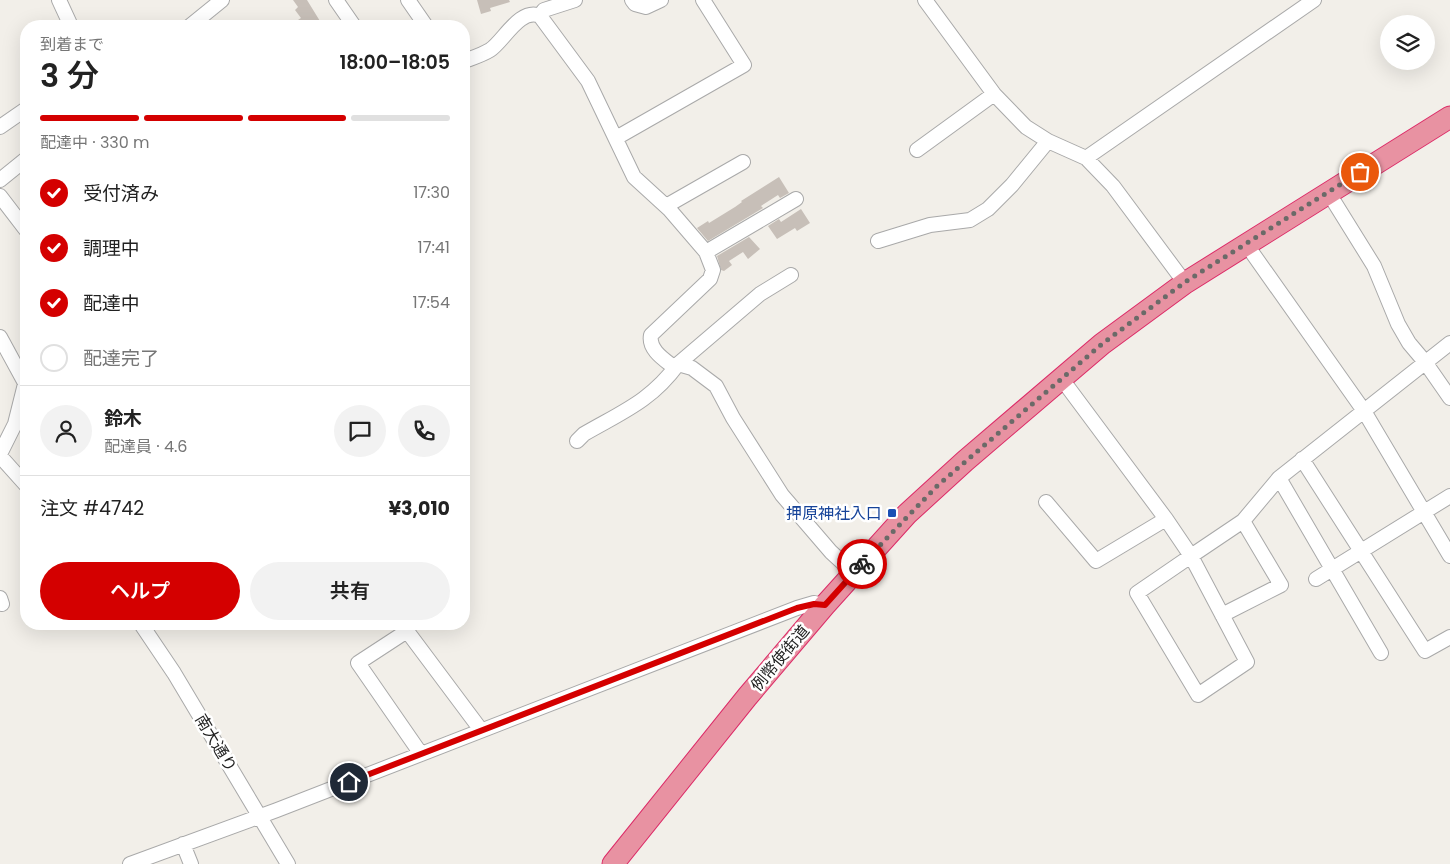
<!DOCTYPE html>
<html lang="ja">
<head>
<meta charset="utf-8">
<style>
  body { margin:0; font-family:Poppins,"Noto Sans JP",sans-serif; background:#f2f2f2; color:#222; height:100vh; display:flex; flex-direction:column; font-size:19px; white-space:nowrap }
  * { box-sizing:border-box; margin:0 }
  p { font-size:16px; color:#767676 }
  .icon { flex:none; width:28px; height:28px; fill:none; stroke:currentColor; stroke-width:2; stroke-linecap:round; stroke-linejoin:round }
  .map { position:relative; flex:1; overflow:hidden }
  .sheet { position:absolute; left:20px; top:20px; width:450px; height:610px; display:flex; flex-direction:column; background:#fff; border-radius:20px; box-shadow:0 5px 20px #0002 }
  .sheet>* { flex:none }
  .controls { position:absolute; left:1380px; top:15px; display:grid; gap:10px }
  .controls a { display:grid; place-items:center; width:55px; height:55px; border-radius:50%; background:#fff; box-shadow:0 5px 20px #0002; font-size:25px }
  .pin { position:absolute; display:grid; place-items:center; width:42px; height:42px; color:#fff; margin:-21px; border:2px solid #fff; border-radius:50%; box-shadow:0 1px 5px #0007 }
  .courier { position:absolute; display:grid; place-items:center; width:50px; height:50px; margin:-25px; border:4px solid #d40000; border-radius:50%; background:#fff; color:#222; box-shadow:0 1px 6px #0007 }
  .overview em { font-style:normal; font-weight:600 }
  .overview div { display:flex; flex-direction:column-reverse }
  .overview { display:flex; align-items:center; justify-content:space-between; height:85px; padding:0 20px }
  h1 { font-size:32px; font-weight:600; line-height:38px }
  .bar { display:grid; grid-template-columns:repeat(4,1fr); gap:8px 5px; align-content:center; height:60px; padding:0 20px }
  .bar i { height:6px; border-radius:4px; background:#e0e0e0 }
  .bar .current { background:#d40000 }
  .bar p { grid-column:span 4 }
  .line { display:flex; align-items:center; gap:12px; padding:0 20px; border-top:1px solid #e0e0e0 }
  .line div { flex:1 }
  .round { display:grid; place-items:center; flex:none; width:52px; height:52px; border-radius:26px; background:#f2f2f2 }
  ol { padding:0 20px; list-style:none }
  li { display:flex; align-items:center; gap:15px; height:55px }
  li p { margin-inline-start:auto }
  li .icon { padding:5px; border-radius:50%; background:#d40000; color:#fff; stroke-width:4 }
  li:last-child { color:#767676 }
  li i { width:28px; height:28px; border:2px solid #e0e0e0; border-radius:50% }
  .cta { display:flex; gap:10px; margin-top:auto; padding:10px 20px }
  .cta a { flex:1; height:58px; border-radius:30px; background:#d40000; color:#fff; font-size:20px; font-weight:600; line-height:58px; text-align:center }
  .cta a+a { background:#f2f2f2; color:#222 }
  .map>svg:first-child { display:block }
</style>
</head>
<body>
<div class="map">
<svg width="1450" height="864" viewBox="0 0 1450 864">
  <rect width="100%" height="100%" fill="#f2efe9"/>
  <path fill="#c7bfb8" d="M 293,0 L 307,0 L 323,26 L 303,26 L 298,20 L 301,18 L 295,10 L 298,7 Z
    M 477,0 L 509,0 L 510,2 L 490,8 L 491,11 L 481,14 Z
    M 779,177 L 789,193 L 780,198 L 778,195 L 761,206 L 763,208 L 708,241 L 697,228 L 708,221 L 709,223 L 735,207 L 742,202 L 741,201 Z
    M 801,209 L 810,223 L 797,231 L 795,228 L 777,239 L 768,226 L 779,219 L 781,222 Z
    M 749,237 L 760,249 L 748,259 L 743,252 L 729,261 L 732,265 L 724,271 L 721,270 L 717,256 Z"/>
  <g fill="none" stroke-linecap="round" stroke-linejoin="round">
    <defs>
      <path id="minor" d="M 59,0 L 71,26
        M 336,0 L 354,26
        M 408,0 L 426,26
        M 632,0 L 635,4 L 646,7 L 661,0
        M 925,0 L 994,94 L 1026,127 L 1048,141 L 1086,158 L 1113,186 L 1185,283
        M 540,16 L 544,10 L 575,0
        M 190,26 L 222,0
        M 464,61 C 472,58 482,55 490,50 C 503,42 520,7 540,16 L 588,81 L 634,177 L 669,209 L 706,252 L 713,270 L 710,279 L 651,335 C 648,350 665,360 675,368
        M 0,127 L 26,109
        M 616,138 L 744,65 L 703,0
        M 917,150 L 994,94
        M 1086,158 L 1314,0
        M 0,180 L 26,159
        M 1328,192 L 1374,266 L 1398,324 L 1409,343 L 1425,362 L 1450,398
        M 0,196 L 26,230
        M 666,206 L 743,162
        M 878,241 L 930,225 L 970,220 L 988,209 L 1012,185 L 1048,141
        M 1246,244 L 1364,411 L 1450,556
        M 706,252 L 796,199
        M 791,275 L 760,294 L 678,364 L 692,368 L 716,386 L 733,418 L 782,495 L 831,552 L 854,573
        M 0,337 L 25,383
        M 1061,378 L 1166,519
        M 577,441 L 584,434 C 622,412 651,401 678,364
        M 0,454 L 15,424 L 26,380
        M 0,456 L 26,485
        M 1302,459 L 1425,651 L 1450,637
        M 1279,478 L 1381,653
        M 1046,502 L 1096,561 L 1166,519 L 1191,556 L 1243,521 L 1279,478 L 1450,343
        M 1191,556 L 1247,662 L 1198,695 L 1137,593 Z
        M 1316,579 L 1450,496
        M 0,598 L 2,604
        M 1222,615 L 1281,585 L 1243,521
        M 141,624 L 174,673 L 288,864
        M 421,754 L 358,663 L 407,631 L 481,730
        M 183,844 L 191,864
        M 130,864 L 277,810 L 797,608 L 814,603 L 825,605"/>
      <path id="highway" d="M 613,864 L 747,697 L 825,605 L 907,514 L 965,461 L 1102,344 L 1185,283 L 1450,117"/>
    </defs>
    <use href="#minor" stroke="#a9a9a9" stroke-width="16"/>
    <use href="#highway" stroke="#dc2a67" stroke-width="23"/>
    <use href="#minor" stroke="#fff" stroke-width="14"/>
    <use href="#highway" stroke="#e892a2" stroke-width="21"/>
  </g>
  <g fill="none" stroke-linecap="round" stroke-linejoin="round">
    <path stroke="#6b6a68" stroke-width="5" stroke-dasharray="0 9" d="M 862,564 L 937,486 L 1102,344 L 1185,282 L 1360,172"/>
    <path stroke="#d40000" stroke-width="6" d="M 349,782 L 797,608 L 814,604 L 825,605 L 862,564"/>
  </g>
  <rect fill="#1a4fb4" stroke="#fff" stroke-width="2" x="887" y="508" width="10" height="10" rx="2.5"/>
  <g text-anchor="middle" dominant-baseline="central" stroke-width="5" stroke-linejoin="round" paint-order="stroke">
    <g font-size="16" fill="#164399" stroke="#fff" text-anchor="end">
      <text x="882" y="513">押原神社入口</text>
    </g>
    <g font-size="16" fill="#222" stroke="#fff">
      <text transform="translate(780 658) rotate(-50)">例幣使街道</text>
      <text transform="translate(216 743) rotate(59)">南大通り</text>
    </g>
  </g>
</svg>
<div class="controls">
<a><svg class="icon" aria-label="layers" viewBox="0 0 24 24"><path d="M12 4l9 5-9 5-9-5zM3 14l9 5 9-5"/></svg></a>
</div>
<div class="pin" style="left:1360px;top:172px;background:#ea580c"><svg class="icon" aria-label="bag" viewBox="0 0 24 24"><path d="M5 8h14l-1 12H6zM9 8a3 3 0 0 1 6 0"/></svg></div>
<div class="pin" style="left:349px;top:782px;background:#1f2937"><svg class="icon" aria-label="home" viewBox="0 0 24 24"><path d="M3 11l9-7 9 7M6 9v11h12V9"/></svg></div>
<div class="courier" style="left:862px;top:564px"><svg class="icon" aria-label="bike" viewBox="0 0 24 24"><circle cx="6" cy="16" r="4"/><circle cx="18" cy="16" r="4"/><path d="M6 16l4-8h5l3 8M10 8l3 8H6M13 5h3"/></svg></div>
<section class="sheet">
<div class="overview"><div><h1>3 分</h1><p>到着まで</p></div><em>18:00–18:05</em></div>
<div class="bar"><i class="current"></i><i class="current"></i><i class="current"></i><i></i><p>配達中 · 330 m</p></div>
<ol>
<li><svg class="icon" aria-label="check" viewBox="0 0 24 24"><path d="M5 12l5 5 9-10"/></svg>受付済み<p>17:30</p></li>
<li><svg class="icon" aria-label="check" viewBox="0 0 24 24"><path d="M5 12l5 5 9-10"/></svg>調理中<p>17:41</p></li>
<li><svg class="icon" aria-label="check" viewBox="0 0 24 24"><path d="M5 12l5 5 9-10"/></svg>配達中<p>17:54</p></li>
<li><i></i>配達完了</li>
</ol>
<div class="line" style="height:90px"><a class="round"><svg class="icon" aria-label="person" viewBox="0 0 24 24"><circle cx="12" cy="8" r="4"/><path d="M4 21q1-7 8-7t8 7"/></svg></a><div><b>鈴木</b><p>配達員 · 4.6</p></div><a class="round"><svg class="icon" aria-label="chat" viewBox="0 0 24 24"><path d="M4 5h16v11H9l-5 4z"/></svg></a><a class="round"><svg class="icon" aria-label="phone" viewBox="0 0 24 24"><path d="M5 4h4l2 5-3 2q2 4 5 5l2-3 5 2v4C11 20 4 13 5 4z"/></svg></a></div>
<div class="line" style="height:65px"><div>注文 #4742</div><b>¥3,010</b></div>
<div class="cta"><a>ヘルプ</a><a>共有</a></div>
</section>
</div>
</body>
</html>
